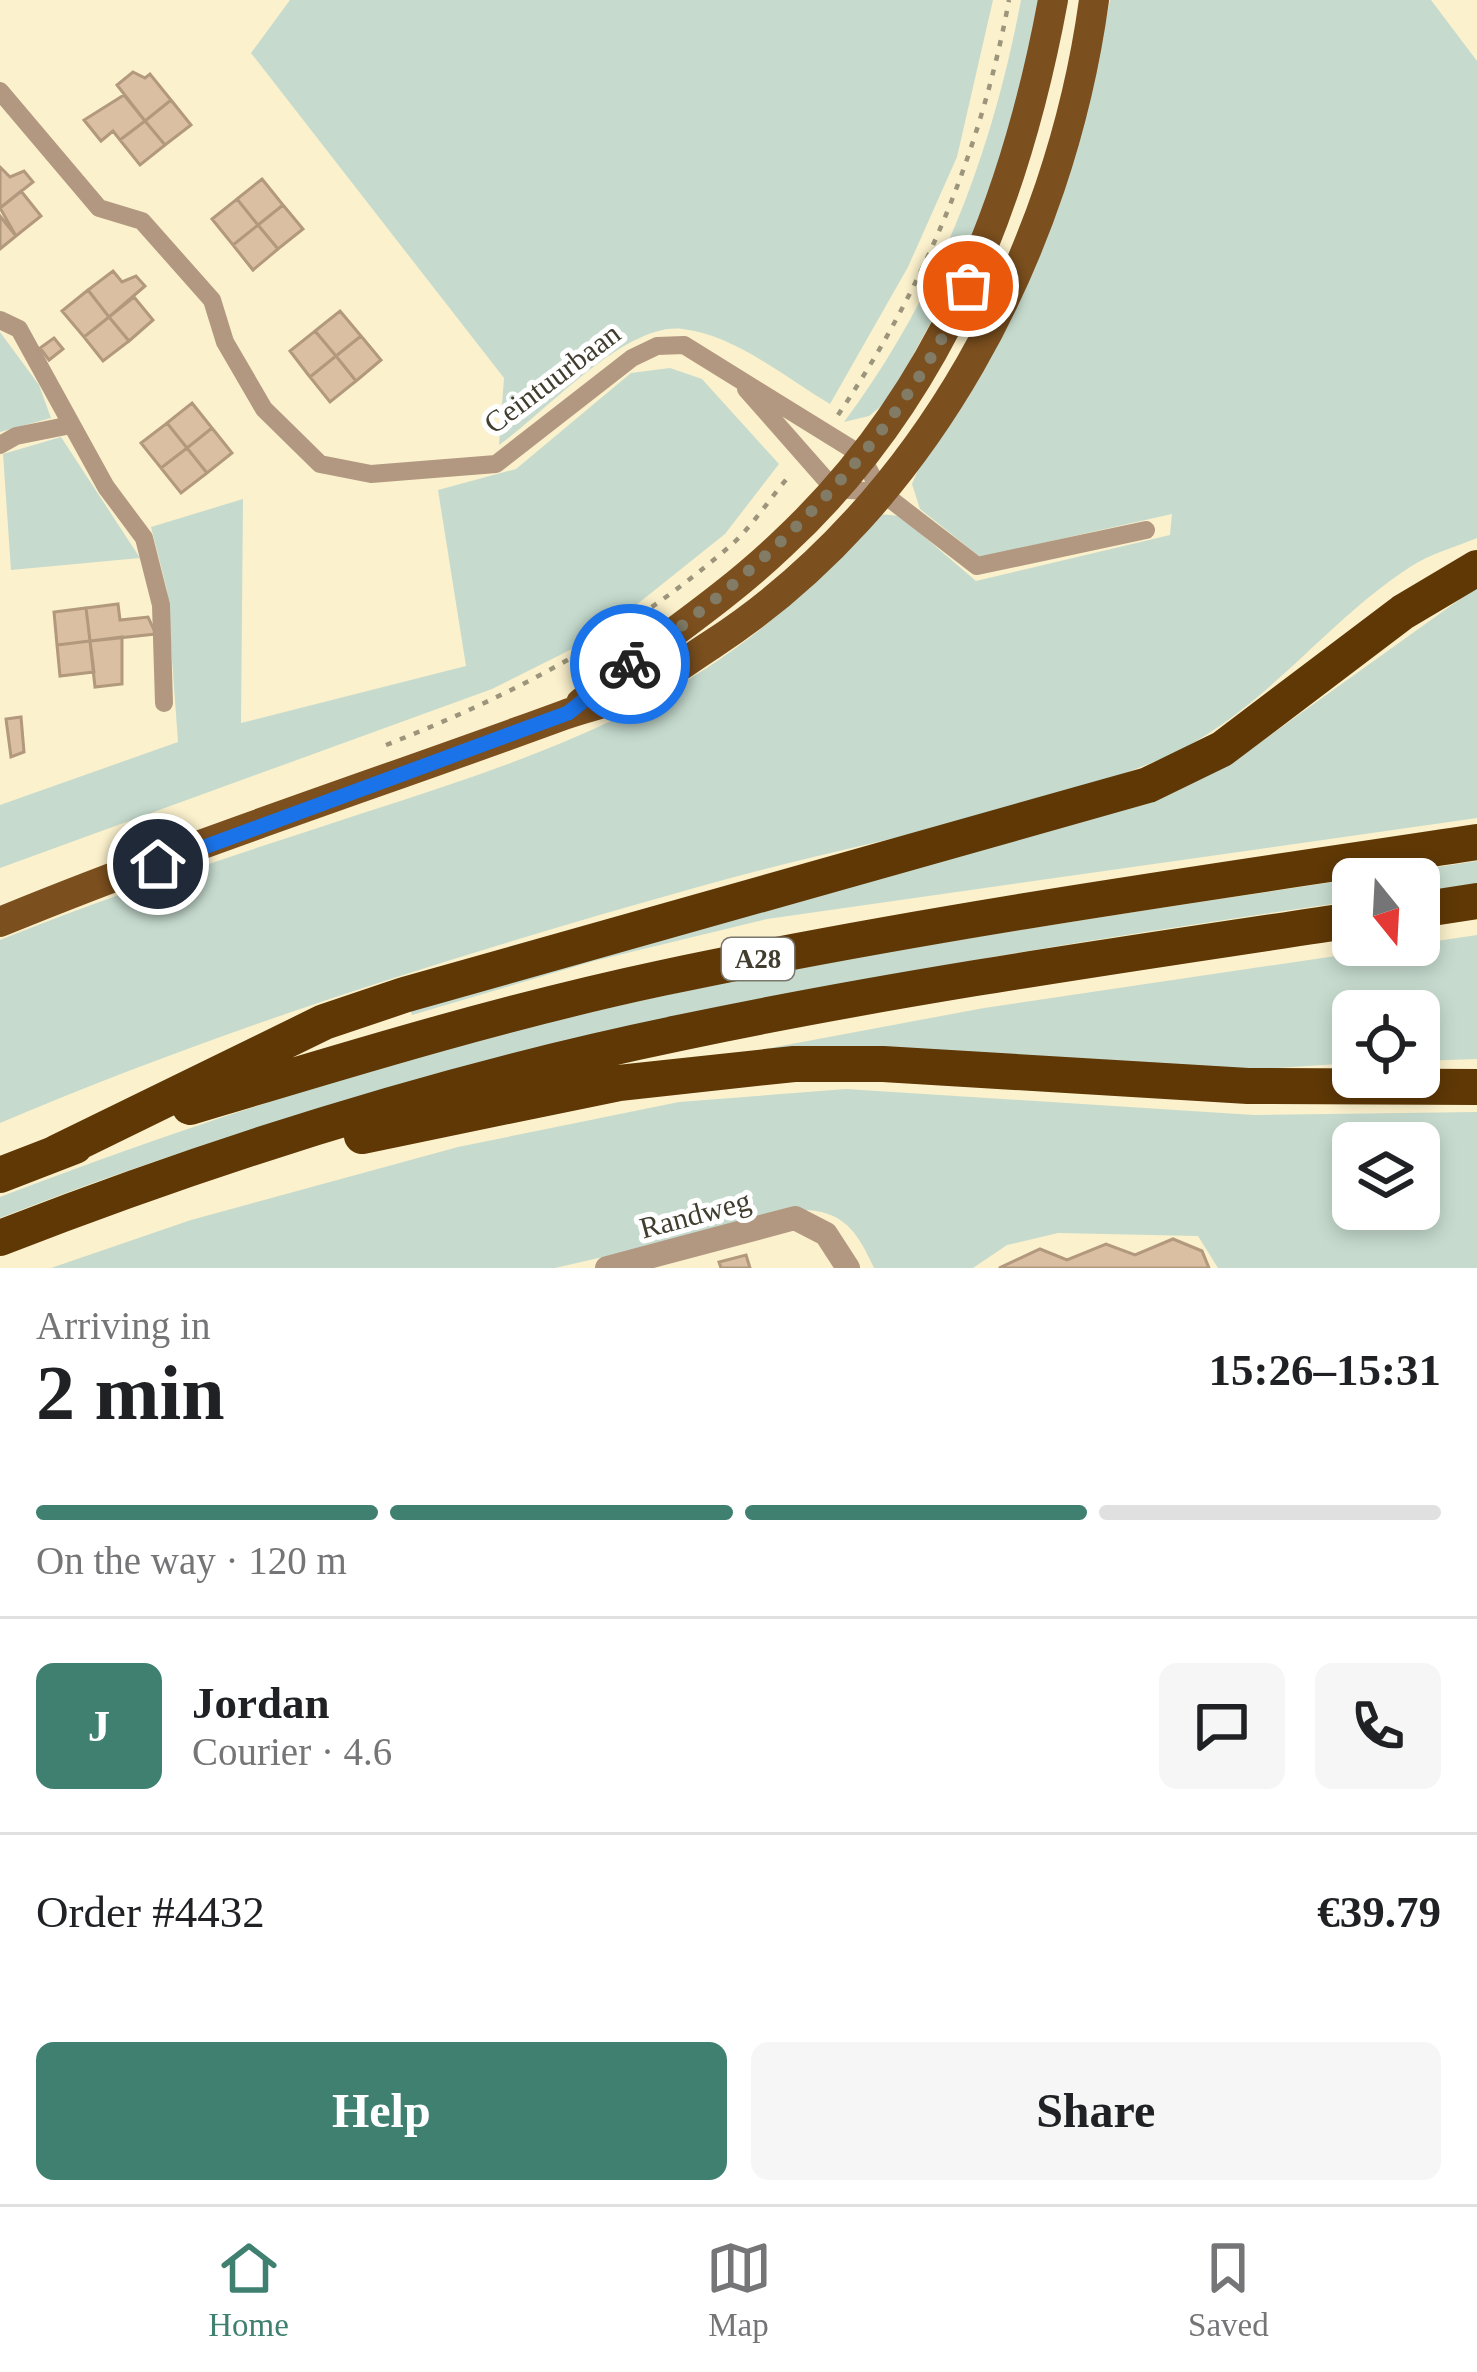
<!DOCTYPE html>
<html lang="en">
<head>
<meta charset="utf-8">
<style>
  body { margin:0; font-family:Georgia,serif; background:#f6f6f6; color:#202124; height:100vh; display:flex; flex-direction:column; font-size:45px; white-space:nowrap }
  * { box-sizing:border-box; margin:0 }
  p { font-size:39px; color:#757577 }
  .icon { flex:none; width:66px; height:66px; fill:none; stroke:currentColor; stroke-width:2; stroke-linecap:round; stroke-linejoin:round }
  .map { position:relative; height:1268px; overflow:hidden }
  .side { display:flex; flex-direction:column; background:#fff; flex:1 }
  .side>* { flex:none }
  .needle { width:78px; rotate:162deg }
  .controls { position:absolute; left:1332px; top:858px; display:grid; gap:24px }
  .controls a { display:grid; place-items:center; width:108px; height:108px; border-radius:18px; background:#fff; box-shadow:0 6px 18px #0003; font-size:60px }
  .pin { position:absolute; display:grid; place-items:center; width:102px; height:102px; color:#fff; margin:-51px; border:6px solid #fff; border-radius:50%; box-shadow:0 3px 12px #0007 }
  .courier { position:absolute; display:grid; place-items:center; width:120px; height:120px; margin:-60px; border:9px solid #1a73e8; border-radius:50%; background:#fff; color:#222; box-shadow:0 3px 15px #0007 }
  .overview em { font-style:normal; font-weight:700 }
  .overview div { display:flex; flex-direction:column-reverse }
  .overview { display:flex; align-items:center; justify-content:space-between; height:204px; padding:0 36px }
  h1 { font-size:78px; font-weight:700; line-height:90px }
  .bar { display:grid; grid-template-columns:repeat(4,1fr); gap:18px 12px; align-content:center; height:144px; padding:0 36px }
  .bar i { height:15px; border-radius:9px; background:#e0e0e0 }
  .bar .current { background:#3f8070 }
  .bar p { grid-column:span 4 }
  .line { display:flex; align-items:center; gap:30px; padding:0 36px; border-top:3px solid #e0e0e0 }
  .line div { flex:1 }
  .round { display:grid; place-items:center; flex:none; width:126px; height:126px; border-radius:18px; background:#f6f6f6 }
  .primary-button { display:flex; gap:24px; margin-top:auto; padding:24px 36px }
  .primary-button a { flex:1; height:138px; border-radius:18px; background:#3f8070; color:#fff; font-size:48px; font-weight:700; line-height:138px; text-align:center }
  .primary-button a+a { background:#f6f6f6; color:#202124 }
  .tabs { display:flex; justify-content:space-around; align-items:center; height:168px; border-top:3px solid #e0e0e0; background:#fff; font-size:33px; color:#757577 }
  .tabs a { display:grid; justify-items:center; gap:6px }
  .tabs .current { color:#3f8070 }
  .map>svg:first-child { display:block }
</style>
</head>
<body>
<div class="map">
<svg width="1477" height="1268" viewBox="0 0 1477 1268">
  <rect width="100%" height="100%" fill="#fbf1cd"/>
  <path fill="#c6dbce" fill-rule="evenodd" d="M 290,0 L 993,0 L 957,157 L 908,267 L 830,404 C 786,378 735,335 683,329 C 626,321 544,414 499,445 L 504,378 L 251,53 Z
    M 1021,0 L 1040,0 L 1033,55 L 971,247 L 889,400 L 869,416 L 844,422 C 938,296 992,154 1021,0 Z
    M 1110,0 L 1431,0 L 1477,61 L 1477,538 C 1456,547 1429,554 1410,567 C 1318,627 1257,722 1151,763 C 1008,820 853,843 705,885 C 466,952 228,1026 0,1123 L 0,940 C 118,892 239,854 360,814 C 503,768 652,720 769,622 C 808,589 843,549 879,514 L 900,516 L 976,581 L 1170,535 L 1172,514 L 980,557 L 920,509 L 912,484 L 1100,46 Z
    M 0,332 L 39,385 L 51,418 L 0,432 Z
    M 670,368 L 702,379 L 779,464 L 725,534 L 596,637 L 492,689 L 0,868 L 0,805 L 178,742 L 167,590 L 151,527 L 243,499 L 241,723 L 466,666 L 438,490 L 516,469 L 631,373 Z
    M 61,437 L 140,558 L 11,570 L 3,454 Z
    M 1477,587 L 1477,818 L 767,919 L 594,961 L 412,1015 L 408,1004 L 1230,764 Z
    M 1477,861 L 1477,884 L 1419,892 L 1419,879 L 1356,879 Z
    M 1353,879 L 1353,901 C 886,968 441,1046 0,1218 L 0,1197 C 209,1117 425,1048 644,1000 C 878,948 1116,915 1353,879 Z
    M 1477,935 L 1477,1059 L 1419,1061 L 1419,1011 L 1353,1011 L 1353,1063 L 1248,1070 L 673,1066 L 984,1008 Z
    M 846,1089 L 1254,1115 L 1477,1112 L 1477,1268 L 1218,1268 L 1198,1236 L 1058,1233 L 1007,1245 L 973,1268 L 874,1268 C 859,1236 847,1213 808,1210 L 555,1268 L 51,1268 L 191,1220 L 458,1147 L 679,1102 ZM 1353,1143 L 1419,1143 L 1419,1209 L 1353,1209 Z"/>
  <path fill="#dabfa3" stroke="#b2987d" stroke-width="3" d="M 133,72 L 145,78 L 150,74 L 171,100 L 145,121 L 117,85 Z
    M 124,95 L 145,121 L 120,140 L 113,131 L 101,141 L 84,120 Z
    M 171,100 L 191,125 L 165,145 L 145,121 Z
    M 145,121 L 165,145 L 140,165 L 120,140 Z
    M 0,167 L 10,177 L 24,171 L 33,182 L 0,208 Z
    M 262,179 L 283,205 L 258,225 L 237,199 Z
    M 21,191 L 41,216 L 16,236 L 0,208 Z
    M 237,199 L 258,225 L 233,245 L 212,219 Z
    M 283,205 L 303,229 L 278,249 L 258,225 Z
    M 0,216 L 16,236 L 0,249 Z
    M 258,225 L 278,249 L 253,270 L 233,245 Z
    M 113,271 L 122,282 L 136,276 L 145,286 L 109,317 L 88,290 Z
    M 88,290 L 109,317 L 84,337 L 62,311 Z
    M 134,297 L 153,320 L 129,341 L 109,317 Z
    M 340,311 L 361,336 L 336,356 L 315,331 Z
    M 109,317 L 129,341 L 103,361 L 84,337 Z
    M 315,331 L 336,356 L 310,377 L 290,351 Z
    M 361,336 L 381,360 L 356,381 L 336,356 Z
    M 54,338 L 63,349 L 49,360 L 40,348 Z
    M 336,356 L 356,381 L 330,402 L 310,377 Z
    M 192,403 L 212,428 L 187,448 L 167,423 Z
    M 167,423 L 187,448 L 161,468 L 141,443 Z
    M 212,428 L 232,453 L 207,473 L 187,448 Z
    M 187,448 L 207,473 L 181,493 L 161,468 Z
    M 118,604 L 120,620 L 148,617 L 156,634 L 90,641 L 86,608 Z
    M 86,608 L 90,641 L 57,645 L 54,612 Z
    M 122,637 L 122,684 L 95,687 L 90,641 Z
    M 90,641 L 94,672 L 60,676 L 57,645 Z
    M 21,717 L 24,752 L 11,757 L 6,719 Z
    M 1173,1239 L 1202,1251 L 1209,1268 L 999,1268 L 1040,1249 L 1067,1260 L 1106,1244 L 1135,1255 Z
    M 746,1255 L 750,1268 L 721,1268 L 719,1262 Z"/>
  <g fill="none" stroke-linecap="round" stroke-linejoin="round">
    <path stroke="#9c957c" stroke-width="4.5" stroke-dasharray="6 9" stroke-linecap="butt" d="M 838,415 C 924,288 981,151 1009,0
      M 386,745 C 511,696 628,635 730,546 C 752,527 770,498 790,475"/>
    <path stroke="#b29880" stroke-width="18" d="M 0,91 L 99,208 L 142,221 L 212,300 L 225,342 L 264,409 L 320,464 L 371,474 L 496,464 L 632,358 L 657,346 L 684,345 L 860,454 L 881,492 L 977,566 L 1146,530
      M 0,320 L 19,329 L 106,487 L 144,538 L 161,605 L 164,703
      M 746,389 L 834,489 L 881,492
      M 0,445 L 16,436 L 71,425"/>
    <path stroke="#b29880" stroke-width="24" d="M 607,1268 L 795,1218 L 826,1234 L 848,1268"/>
    <path stroke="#7b4f1e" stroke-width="30" d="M 581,703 C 647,649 719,604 781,545 C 938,400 1015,206 1053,0
      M 0,922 C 185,846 376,784 564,715 C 586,707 611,702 633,693 C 661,681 686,661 711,645 C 926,506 1060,250 1094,0"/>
    <path stroke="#5f3806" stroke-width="36" d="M 1419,910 L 1477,901
      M 190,1107 C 346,1060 502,1012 662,978 C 932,921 1205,883 1477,842
      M 362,1136 L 619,1083 L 794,1064 L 883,1064 L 1248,1086 L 1477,1087
      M 56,1153 L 324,1022 L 404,995 L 1148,785 L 1222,749 L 1403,612 L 1477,568
      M 0,1175 L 75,1146
      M 0,1238 C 221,1152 447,1081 679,1033 C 902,986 1128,954 1353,920"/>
  </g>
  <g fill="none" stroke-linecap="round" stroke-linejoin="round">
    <path stroke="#827c66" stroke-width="12" stroke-dasharray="0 21.6" d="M 630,664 C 769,565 897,445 968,286"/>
    <path stroke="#1a73e8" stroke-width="15" d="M 158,864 L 568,713 L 630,664"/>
  </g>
  <g text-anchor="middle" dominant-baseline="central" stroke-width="10" stroke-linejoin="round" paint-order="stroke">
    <rect fill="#fff" stroke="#7a776d" stroke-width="3" x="722" y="938" width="72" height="42" rx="9"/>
    <g font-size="27" font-weight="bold" fill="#413d2f">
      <text x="758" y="959">A28</text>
    </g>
    <g font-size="30" fill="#413d2f" stroke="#fff">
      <text transform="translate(552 378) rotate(-37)">Ceintuurbaan</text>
      <text transform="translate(695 1214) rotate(-15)">Randweg</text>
    </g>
  </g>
</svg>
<div class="controls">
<a><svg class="needle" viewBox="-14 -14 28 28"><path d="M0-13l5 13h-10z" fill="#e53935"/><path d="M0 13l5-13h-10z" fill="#757577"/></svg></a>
<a><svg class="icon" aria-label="locate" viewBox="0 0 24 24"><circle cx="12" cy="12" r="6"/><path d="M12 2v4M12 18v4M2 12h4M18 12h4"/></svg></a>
<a><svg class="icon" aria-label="layers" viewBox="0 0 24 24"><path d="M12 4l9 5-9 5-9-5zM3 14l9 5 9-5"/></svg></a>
</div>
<div class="pin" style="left:968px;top:286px;background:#ea580c"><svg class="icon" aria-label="bag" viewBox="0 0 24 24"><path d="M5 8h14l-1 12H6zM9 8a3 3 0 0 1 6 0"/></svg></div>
<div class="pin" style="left:158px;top:864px;background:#1f2937"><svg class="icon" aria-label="home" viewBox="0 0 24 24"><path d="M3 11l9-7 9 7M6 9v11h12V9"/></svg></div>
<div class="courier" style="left:630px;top:664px"><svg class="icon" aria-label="bike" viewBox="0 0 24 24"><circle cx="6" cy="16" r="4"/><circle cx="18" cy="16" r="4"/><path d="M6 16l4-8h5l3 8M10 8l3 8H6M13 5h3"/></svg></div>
</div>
<section class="side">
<div class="overview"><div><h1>2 min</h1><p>Arriving in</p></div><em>15:26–15:31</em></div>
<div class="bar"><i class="current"></i><i class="current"></i><i class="current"></i><i></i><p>On the way · 120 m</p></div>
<div class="line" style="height:216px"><b class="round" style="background:#3f8070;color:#fff">J</b><div><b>Jordan</b><p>Courier · 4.6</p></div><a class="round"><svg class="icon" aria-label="chat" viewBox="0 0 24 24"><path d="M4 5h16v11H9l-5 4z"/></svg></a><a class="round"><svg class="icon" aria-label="phone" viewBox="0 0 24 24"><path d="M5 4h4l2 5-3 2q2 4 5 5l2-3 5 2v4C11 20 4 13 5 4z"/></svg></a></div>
<div class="line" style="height:156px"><div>Order #4432</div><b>€39.79</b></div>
<div class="primary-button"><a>Help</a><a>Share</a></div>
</section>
<nav class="tabs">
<a class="current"><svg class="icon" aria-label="home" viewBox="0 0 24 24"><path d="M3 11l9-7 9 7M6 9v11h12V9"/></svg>Home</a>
<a><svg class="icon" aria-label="map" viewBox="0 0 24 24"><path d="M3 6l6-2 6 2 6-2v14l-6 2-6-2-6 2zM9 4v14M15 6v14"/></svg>Map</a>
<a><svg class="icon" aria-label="saved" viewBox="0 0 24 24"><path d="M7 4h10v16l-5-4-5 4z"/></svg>Saved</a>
</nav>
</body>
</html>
